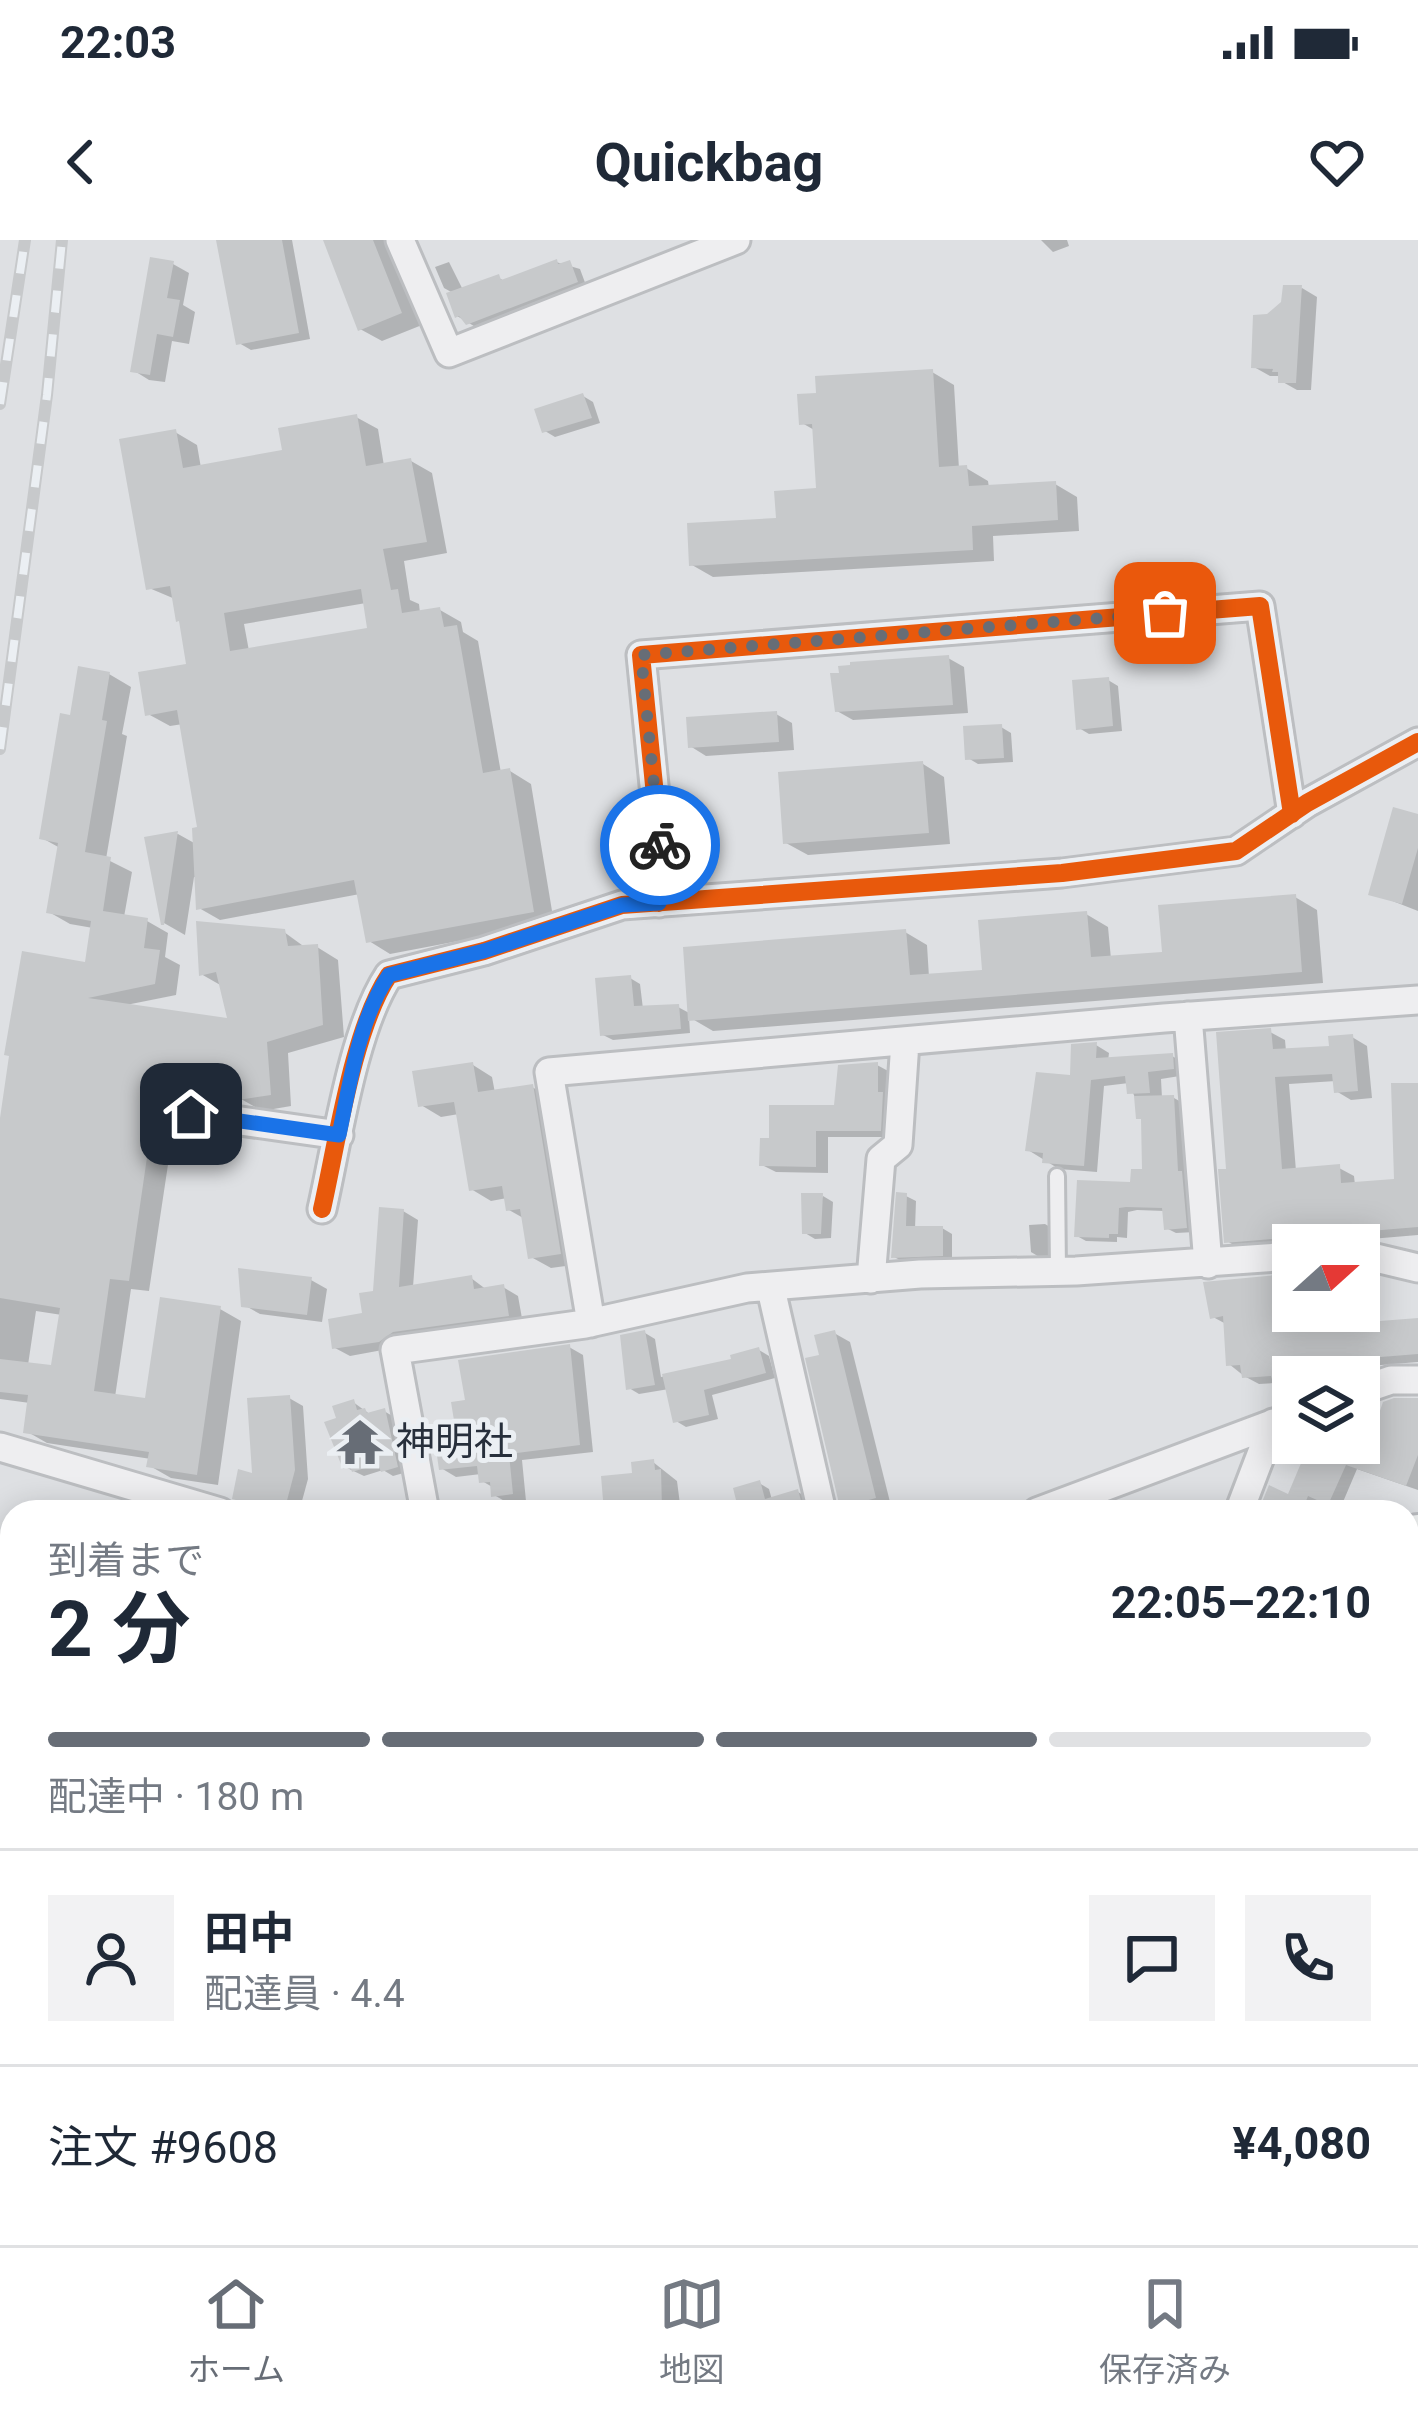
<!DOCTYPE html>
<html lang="ja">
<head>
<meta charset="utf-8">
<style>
  body { margin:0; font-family:Roboto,"Noto Sans JP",sans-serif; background:#f2f2f3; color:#1f2937; height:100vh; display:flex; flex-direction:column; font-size:45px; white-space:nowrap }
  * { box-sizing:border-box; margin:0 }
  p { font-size:39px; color:#747a83 }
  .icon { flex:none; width:66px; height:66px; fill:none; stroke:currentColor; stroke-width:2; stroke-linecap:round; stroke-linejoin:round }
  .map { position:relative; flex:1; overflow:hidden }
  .side { position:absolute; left:0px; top:1260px; width:1419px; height:747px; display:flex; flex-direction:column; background:#fff; border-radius:36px 36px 0 0; box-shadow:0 6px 30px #0003 }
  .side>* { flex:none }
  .needle { width:78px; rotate:69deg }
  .controls { position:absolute; left:1272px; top:984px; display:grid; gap:24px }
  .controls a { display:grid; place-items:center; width:108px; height:108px; border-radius:0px; background:#fff; box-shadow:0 6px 30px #0003; font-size:60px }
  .pin { position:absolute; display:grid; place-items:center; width:102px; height:102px; color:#fff; margin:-51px; border-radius:24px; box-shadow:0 6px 18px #0006 }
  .courier { position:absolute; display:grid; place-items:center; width:120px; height:120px; margin:-60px; border:9px solid #1a73e8; border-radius:50%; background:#fff; color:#222; box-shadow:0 3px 15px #0007 }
  .head em { font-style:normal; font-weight:700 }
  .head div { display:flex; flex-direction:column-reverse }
  .head { display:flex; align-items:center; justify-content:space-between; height:204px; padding:0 48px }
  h1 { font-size:78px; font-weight:700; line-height:90px }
  .bar { display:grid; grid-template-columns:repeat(4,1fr); gap:18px 12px; align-content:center; height:144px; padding:0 48px }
  .bar i { height:15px; border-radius:9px; background:#e0e1e3 }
  .bar .on { background:#676d76 }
  .bar p { grid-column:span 4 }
  .line { display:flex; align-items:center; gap:30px; padding:0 48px; border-top:3px solid #e0e1e3 }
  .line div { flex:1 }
  .round { display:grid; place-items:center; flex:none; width:126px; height:126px; border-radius:0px; background:#f2f2f3 }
  .status { display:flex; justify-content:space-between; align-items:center; height:84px; padding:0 60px; background:#fff; direction:ltr }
  .status svg { height:33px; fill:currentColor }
  header { display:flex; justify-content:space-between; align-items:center; height:156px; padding:0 48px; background:#fff; font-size:54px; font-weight:700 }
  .tab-bar { display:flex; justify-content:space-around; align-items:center; height:168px; border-top:3px solid #e0e1e3; background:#fff; font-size:33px; color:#747a83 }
  .tab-bar a { display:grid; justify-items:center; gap:6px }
  .tab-bar .on { color:#676d76 }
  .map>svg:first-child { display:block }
</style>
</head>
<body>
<div class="status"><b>22:03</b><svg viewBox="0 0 49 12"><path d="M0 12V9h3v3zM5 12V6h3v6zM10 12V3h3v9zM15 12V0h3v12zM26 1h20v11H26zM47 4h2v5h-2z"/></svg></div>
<header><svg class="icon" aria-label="back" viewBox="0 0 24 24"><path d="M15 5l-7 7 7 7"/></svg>Quickbag<svg class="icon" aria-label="heart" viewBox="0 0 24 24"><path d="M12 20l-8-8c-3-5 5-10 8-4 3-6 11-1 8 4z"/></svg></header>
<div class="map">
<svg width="1418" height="2005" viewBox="0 0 1418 2005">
  <rect width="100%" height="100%" fill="#dee0e3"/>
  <path fill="#0003" fill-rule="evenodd" d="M 237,0 L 292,0 L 310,99 L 251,110 L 239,103 Z
    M 326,0 L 388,0 L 422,85 L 382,101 L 360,89 Z
    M 1041,0 L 1067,0 L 1069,6 L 1053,12 Z
    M 449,22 L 463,50 L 499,38 L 506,42 L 556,22 L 580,29 L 587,48 L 479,89 L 457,76 L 453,53 L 444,48 L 435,27 Z
    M 173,24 L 189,33 L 183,65 L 195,72 L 189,104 L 172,101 L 165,142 L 149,140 L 133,130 Z
    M 1302,48 L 1317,57 L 1311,150 L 1297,150 L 1281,141 L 1281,136 L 1270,136 L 1254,127 L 1268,77 Z
    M 932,132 L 954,145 L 959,229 L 966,228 L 988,241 L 989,248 L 1055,244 L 1077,257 L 1079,291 L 993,296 L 994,321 L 713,337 L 692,325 L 779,281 L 820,251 L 816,191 L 802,183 Z
    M 583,156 L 593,162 L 600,183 L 555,197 L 545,191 Z
    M 356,177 L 378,189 L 384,226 L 411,221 L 432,233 L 447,313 L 404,321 L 410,360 L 419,364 L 420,373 L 440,370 L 461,382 L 463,392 L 478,401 L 501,533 L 510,531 L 531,544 L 554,683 L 390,714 L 369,701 L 360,654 L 220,680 L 199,668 L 197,637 L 194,637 L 185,695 L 164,683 L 148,600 L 178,594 L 196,604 L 201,590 L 183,484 L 170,486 L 148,474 L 189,426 L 175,359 L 149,348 L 175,192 L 197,205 L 201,228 L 286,213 ZM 366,363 L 371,390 L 249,411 L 244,384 Z
    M 948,418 L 964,427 L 968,473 L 853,480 L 837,471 Z
    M 109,434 L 131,447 L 122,494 L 127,496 L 106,619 L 132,632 L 124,677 L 147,681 L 168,693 L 165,717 L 180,725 L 176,755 L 126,765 L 231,781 L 222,746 L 201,734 L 284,692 L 306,708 L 317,707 L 338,720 L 344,797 L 288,813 L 291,866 L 262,871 L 241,859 L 240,849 L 180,845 L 149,1051 L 131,1049 L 115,1157 L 147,1162 L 220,1069 L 241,1081 L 218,1245 L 171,1238 L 150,1226 L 151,1219 L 47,1203 L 26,1191 L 30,1163 L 0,1159 L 0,899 L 88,726 L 93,688 L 70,684 L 49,672 L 60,608 L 42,598 L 72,478 ZM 36,1071 L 62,1075 L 54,1129 L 28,1125 Z
    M 1108,440 L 1118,446 L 1122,491 L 1089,494 L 1079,488 Z
    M 776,474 L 792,483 L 794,510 L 706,516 L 690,506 Z
    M 1001,487 L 1011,493 L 1013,522 L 978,524 L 968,518 Z
    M 923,524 L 944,537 L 950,604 L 808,615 L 786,603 Z
    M 1418,577 L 1418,671 L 1372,653 Z
    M 1295,657 L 1317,670 L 1323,743 L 713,791 L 689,777 L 690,793 L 613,800 L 603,795 L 630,738 L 640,744 L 643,769 L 678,767 L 691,774 L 905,692 L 927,705 L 929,737 L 985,732 L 1086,674 L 1108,687 L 1111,719 L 1165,714 Z
    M 1270,792 L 1285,800 L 1286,811 L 1333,808 L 1352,797 L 1367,806 L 1372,858 L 1351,860 L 1336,851 L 1336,841 L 1289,844 L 1296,931 L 1339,928 L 1354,936 L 1355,945 L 1398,942 L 1418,846 L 1418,995 L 1242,1010 L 1227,1001 L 1229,932 Z
    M 1096,805 L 1109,813 L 1108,821 L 1172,816 L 1186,824 L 1186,835 L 1161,839 L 1162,858 L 1174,858 L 1183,863 L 1186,937 L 1191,939 L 1195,992 L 1176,993 L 1166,988 L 1165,971 L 1137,970 L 1128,972 L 1127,998 L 1117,997 L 1117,1002 L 1086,1001 L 1077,996 L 1145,932 L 1144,880 L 1129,843 L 1104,846 L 1097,932 L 1059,929 L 1028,910 Z
    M 473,825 L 492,837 L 495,853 L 532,847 L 552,858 L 580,1024 L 551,1028 L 531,1017 L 525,979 L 509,970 L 507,958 L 491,961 L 471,949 L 459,874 L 441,877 L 421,865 Z
    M 877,825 L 890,832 L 893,897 L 828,897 L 828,933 L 776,932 L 762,925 L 837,868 Z
    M 823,956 L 833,962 L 831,998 L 815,999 L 805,993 Z
    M 906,956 L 916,961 L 915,989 L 942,988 L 952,994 L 952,1020 L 904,1022 L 894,1017 Z
    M 403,971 L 418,980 L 413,1047 L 471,1038 L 487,1050 L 503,1047 L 518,1056 L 523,1084 L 350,1116 L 335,1108 L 366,1076 Z
    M 1045,984 L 1055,990 L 1056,1018 L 1041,1018 L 1031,1012 L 1029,985 Z
    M 1286,1038 L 1293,1042 L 1293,1071 L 1302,1071 L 1304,1090 L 1418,1081 L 1418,1122 L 1308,1131 L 1308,1137 L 1293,1137 L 1292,1156 L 1276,1143 L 1259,1144 L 1244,1136 L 1229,1124 L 1226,1084 L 1213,1077 Z
    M 311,1040 L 327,1049 L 322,1082 L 260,1074 L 244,1065 Z
    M 645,1093 L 655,1099 L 661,1137 L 735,1122 L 759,1110 L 769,1116 L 775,1138 L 712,1155 L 718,1179 L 686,1187 L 676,1181 L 669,1149 L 639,1154 L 629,1148 Z
    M 834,1093 L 850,1102 L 891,1266 L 870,1272 L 853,1272 L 842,1266 L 822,1118 Z
    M 569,1107 L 583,1115 L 593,1212 L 522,1220 L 526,1261 L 508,1263 L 494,1255 L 494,1248 L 482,1241 L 481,1234 L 456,1237 L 441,1228 L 460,1202 L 468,1163 Z
    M 289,1158 L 303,1166 L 308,1239 L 299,1272 L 273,1272 L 233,1256 L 255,1238 Z
    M 353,1162 L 371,1175 L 384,1171 L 394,1177 L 407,1232 L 393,1236 L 383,1230 L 364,1236 L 345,1227 L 339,1180 Z
    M 1418,1163 L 1418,1250 L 1357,1229 L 1340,1269 L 1320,1260 L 1315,1272 L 1260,1272 L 1290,1258 L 1326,1221 L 1333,1203 L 1359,1203 L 1359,1182 L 1376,1189 Z
    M 653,1222 L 677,1241 L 681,1272 L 607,1272 L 604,1239 L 635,1235 Z
    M 759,1243 L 769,1249 L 772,1260 L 798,1252 L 808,1258 L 811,1272 L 744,1272 L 737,1250 Z
    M 1418,1394 L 1418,1462 L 1407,1456 L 1407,1421 Z
    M 12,1542 L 12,1703 L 0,1697 L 0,1617 L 6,1617 L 5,1543 Z
    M 1407,1738 L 1418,1743 L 1418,1767 L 1407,1762 Z
    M 0,1745 L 12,1748 L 12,1856 L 0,1852 L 3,1814 L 0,1813 Z
    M 152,1995 L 270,1995 L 269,2005 L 152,2005 Z"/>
  <path fill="#c7c9cb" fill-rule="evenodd" d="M 216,0 L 282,0 L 299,93 L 236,105 Z
    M 323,0 L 373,0 L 402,73 L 358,91 Z
    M 150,17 L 174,21 L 167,58 L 180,60 L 173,97 L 157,94 L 150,135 L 130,132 Z
    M 557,19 L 558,24 L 570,20 L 578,42 L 466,85 L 459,76 L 455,78 L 446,53 L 499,34 L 501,40 Z
    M 1283,45 L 1302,45 L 1296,143 L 1278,143 L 1278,132 L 1272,132 L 1273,129 L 1251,128 L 1253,75 L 1267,74 L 1281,62 Z
    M 933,129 L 939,227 L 967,225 L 969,246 L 1056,241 L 1058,280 L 972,286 L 973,310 L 689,326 L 687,283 L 776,278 L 774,251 L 816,248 L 812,184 L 799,185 L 797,154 L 816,153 L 815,136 Z
    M 583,153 L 592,178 L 542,193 L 534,169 Z
    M 357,174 L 366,226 L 411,218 L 427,302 L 383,309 L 391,350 L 398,349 L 402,373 L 440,367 L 444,387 L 457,385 L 483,533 L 510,528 L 534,672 L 366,703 L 354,640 L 196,670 L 192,588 L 197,587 L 177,470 L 145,476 L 138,432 L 186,424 L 179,381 L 176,382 L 170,346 L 146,350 L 119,199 L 176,189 L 183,228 L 282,210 L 278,188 ZM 361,349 L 367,388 L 230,411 L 224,373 Z
    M 949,415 L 953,465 L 835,472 L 830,433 L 839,433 L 838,426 L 850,425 L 850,422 Z
    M 78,426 L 110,432 L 102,480 L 107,481 L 85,612 L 111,617 L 103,671 L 148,678 L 144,708 L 160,710 L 155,744 L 88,758 L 227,778 L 216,732 L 199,736 L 196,681 L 285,689 L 288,706 L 318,704 L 323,785 L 267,802 L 271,855 L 238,860 L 237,840 L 159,835 L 129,1041 L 110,1039 L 94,1151 L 145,1158 L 160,1057 L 221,1066 L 197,1235 L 146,1227 L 149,1212 L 23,1193 L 28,1155 L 0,1152 L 0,1119 L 51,1125 L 60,1068 L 0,1058 L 0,878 L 9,816 L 4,815 L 22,711 L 85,722 L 91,681 L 46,673 L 58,603 L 39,599 L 60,473 L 70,475 Z
    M 1109,437 L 1113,486 L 1076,490 L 1072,440 Z
    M 777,471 L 779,502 L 688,508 L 686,477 Z
    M 1002,484 L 1004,518 L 965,520 L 963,486 Z
    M 923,521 L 929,593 L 783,604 L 778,532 Z
    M 1393,567 L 1418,574 L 1418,608 L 1402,664 L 1368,655 Z
    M 178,591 L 164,685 L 161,685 L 144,597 Z
    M 1296,654 L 1302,732 L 688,781 L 683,707 L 906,689 L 910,735 L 982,730 L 978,680 L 1087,671 L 1091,717 L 1162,712 L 1158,665 Z
    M 631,735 L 634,766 L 679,764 L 681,789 L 600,796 L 595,738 Z
    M 1271,788 L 1273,809 L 1329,806 L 1328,796 L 1353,794 L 1358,851 L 1334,853 L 1332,834 L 1275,837 L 1282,929 L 1340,924 L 1341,943 L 1394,939 L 1391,843 L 1418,843 L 1418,987 L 1224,1003 L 1218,929 L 1226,929 L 1216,792 Z
    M 1097,802 L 1096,818 L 1173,813 L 1174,829 L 1148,832 L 1150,853 L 1127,854 L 1125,836 L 1091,840 L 1084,926 L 1042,923 L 1043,913 L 1025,911 L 1036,832 L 1070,835 L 1071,804 Z
    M 473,822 L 478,852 L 533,844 L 561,1014 L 528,1019 L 520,969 L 506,971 L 502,946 L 469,951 L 454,862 L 418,867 L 412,831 Z
    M 878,822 L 878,852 L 883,852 L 881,891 L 816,891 L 816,927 L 759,926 L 760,898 L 769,898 L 769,865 L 834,865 L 838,825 Z
    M 1174,855 L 1178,931 L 1182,931 L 1187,988 L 1164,990 L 1162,968 L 1126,967 L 1119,968 L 1118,994 L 1109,994 L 1109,998 L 1074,997 L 1077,940 L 1130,942 L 1131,929 L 1142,929 L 1141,879 L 1136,879 L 1134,856 Z
    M 896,952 L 907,953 L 906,986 L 943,986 L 943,1016 L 891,1018 Z
    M 801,953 L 823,953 L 821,994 L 802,994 Z
    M 379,967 L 404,969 L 399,1047 L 472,1035 L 474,1049 L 504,1044 L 509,1076 L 393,1092 L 379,1102 L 332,1109 L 328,1079 L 362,1073 L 359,1053 L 373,1051 Z
    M 238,1028 L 312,1037 L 307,1075 L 241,1067 Z
    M 1287,1034 L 1291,1088 L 1418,1078 L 1418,1114 L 1294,1124 L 1293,1147 L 1275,1149 L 1271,1136 L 1242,1138 L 1240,1125 L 1226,1126 L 1223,1076 L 1210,1079 L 1203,1042 Z
    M 645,1090 L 655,1145 L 626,1150 L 620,1095 Z
    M 835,1090 L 876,1258 L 840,1268 L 805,1118 L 819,1115 L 814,1095 Z
    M 570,1104 L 580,1205 L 509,1214 L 513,1254 L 491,1257 L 490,1242 L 479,1243 L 477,1226 L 439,1230 L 435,1201 L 457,1199 L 451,1162 L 465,1160 L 458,1120 Z
    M 759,1107 L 766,1133 L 704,1150 L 709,1175 L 673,1183 L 662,1134 L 731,1119 L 730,1115 Z
    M 290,1155 L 295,1230 L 284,1272 L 232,1259 L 238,1229 L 252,1233 L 247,1158 Z
    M 1394,1158 L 1418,1158 L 1418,1215 L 1406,1246 L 1346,1225 L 1328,1265 L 1308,1256 L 1306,1261 L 1331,1272 L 1258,1272 L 1269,1245 L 1288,1254 L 1307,1209 L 1324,1217 L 1329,1203 L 1359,1203 L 1359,1179 L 1375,1185 L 1383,1162 Z
    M 354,1159 L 357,1170 L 365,1168 L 367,1173 L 385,1168 L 398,1227 L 381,1232 L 378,1224 L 352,1232 L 350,1226 L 343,1229 L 324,1182 L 336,1178 L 332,1166 Z
    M 654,1219 L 655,1230 L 661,1229 L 662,1269 L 604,1272 L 601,1236 L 632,1233 L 631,1222 Z
    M 760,1240 L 765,1259 L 798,1249 L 803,1269 L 739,1272 L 733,1248 Z"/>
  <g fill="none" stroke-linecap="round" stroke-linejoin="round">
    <defs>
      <path id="lane" d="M 1057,936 L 1058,1031
        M 0,1726 L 12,1729"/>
      <path id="street" d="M 400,0 L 449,113 L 736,0
        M 659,663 L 661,615 L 641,415 L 1260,366 L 1292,574
        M 1188,776 L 1208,1024
        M 191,874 L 339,895
        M 322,969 C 337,903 353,789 389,735 L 484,711 L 622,665 L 1062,633 L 1236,611 L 1307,563 L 1418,502
        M 1359,1014 L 1418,1028
        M 871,1039 L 881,919 L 898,905 L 905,802
        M 771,1049 L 822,1272
        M 591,1083 L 549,832 L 1164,778 L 1418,760
        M 1359,1151 L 1391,1140 L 1418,1140
        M 0,1207 L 220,1272
        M 425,1272 L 395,1110 L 585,1084 L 747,1048 L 920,1034 L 1076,1031 L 1293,1016
        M 1037,1272 L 1293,1176
        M 1239,1272 L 1273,1183
        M 0,1506 L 12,1505
        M 0,1904 L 12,1902
        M 1407,1909 L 1418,1895
        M 112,1995 L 115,2005
        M 989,1995 L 1034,2005
        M 466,2005 L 466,1995
        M 1356,2005 L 1359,1995"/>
      <path id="primary" d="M 1407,1324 L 1418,1296
        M 1133,2005 L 1137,1995"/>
    </defs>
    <use href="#lane" stroke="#bcbec1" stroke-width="20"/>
    <use href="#street" stroke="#bcbec1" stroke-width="33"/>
    <use href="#primary" stroke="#bbbdc1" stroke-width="48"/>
    <use href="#lane" stroke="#eeeef0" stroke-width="14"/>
    <use href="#street" stroke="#eeeef0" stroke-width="27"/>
    <path stroke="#f2f4f4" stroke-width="36" d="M 1407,1668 L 1418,1672"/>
    <use href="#primary" stroke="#f2f4f4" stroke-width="42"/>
    <defs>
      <path id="rail" d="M 0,164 L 25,0
        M 0,509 L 47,155 L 62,0"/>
    </defs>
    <use href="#rail" stroke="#c7c9cb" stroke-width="12"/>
    <use href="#rail" stroke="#ebeff3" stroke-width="8" stroke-dasharray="22" stroke-linecap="butt"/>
    <defs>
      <path id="cycleway" d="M 659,663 L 661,615 L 641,415 L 1260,366 L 1292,574
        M 322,969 C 337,903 353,789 389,735 L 484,711 L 622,665 L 1062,633 L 1236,611 L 1307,563 L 1418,502"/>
    </defs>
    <use href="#cycleway" stroke="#ebeff3" stroke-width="26"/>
    <use href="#cycleway" stroke="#e8590c" stroke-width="18"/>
  </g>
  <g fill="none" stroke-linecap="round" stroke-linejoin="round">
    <path stroke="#676d76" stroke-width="12" stroke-dasharray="0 21.6" d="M 660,605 L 641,415 L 1165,373"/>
    <path stroke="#1a73e8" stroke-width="15" d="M 191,874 L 339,895 C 350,843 359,779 389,735 L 484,711 L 622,665 L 659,663 L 660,605"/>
  </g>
  <defs>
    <symbol id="temple-bare" viewBox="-9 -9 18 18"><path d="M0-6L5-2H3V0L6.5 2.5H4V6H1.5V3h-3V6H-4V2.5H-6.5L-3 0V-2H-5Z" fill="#676d76" stroke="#ebeff3" stroke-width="2.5" paint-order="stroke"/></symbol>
  </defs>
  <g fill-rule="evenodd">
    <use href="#temple-bare" x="327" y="1169" width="66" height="66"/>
  </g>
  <g text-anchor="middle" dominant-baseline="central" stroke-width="10" stroke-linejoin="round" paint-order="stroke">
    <g font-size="39" fill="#272f3b" stroke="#ebeff3" text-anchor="start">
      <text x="396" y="1202">神明社</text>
    </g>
  </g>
</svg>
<div class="controls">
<a><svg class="needle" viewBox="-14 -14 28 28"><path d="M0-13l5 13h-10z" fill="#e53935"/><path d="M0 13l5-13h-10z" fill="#747a83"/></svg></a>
<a><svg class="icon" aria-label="layers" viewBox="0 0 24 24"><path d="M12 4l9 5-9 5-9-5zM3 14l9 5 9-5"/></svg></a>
</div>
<div class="pin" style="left:1165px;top:373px;background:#ea580c"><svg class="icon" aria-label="bag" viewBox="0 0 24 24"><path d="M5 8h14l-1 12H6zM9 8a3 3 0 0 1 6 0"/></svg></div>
<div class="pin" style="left:191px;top:874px;background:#1f2937"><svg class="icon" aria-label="home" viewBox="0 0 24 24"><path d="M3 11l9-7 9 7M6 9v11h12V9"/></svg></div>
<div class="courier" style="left:660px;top:605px"><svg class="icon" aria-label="bike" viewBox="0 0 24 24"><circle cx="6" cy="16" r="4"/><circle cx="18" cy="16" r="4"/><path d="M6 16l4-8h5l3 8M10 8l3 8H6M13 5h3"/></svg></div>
<section class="side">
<div class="head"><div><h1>2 分</h1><p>到着まで</p></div><em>22:05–22:10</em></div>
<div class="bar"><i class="on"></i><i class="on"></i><i class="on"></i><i></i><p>配達中 · 180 m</p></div>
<div class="line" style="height:216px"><a class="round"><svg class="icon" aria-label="person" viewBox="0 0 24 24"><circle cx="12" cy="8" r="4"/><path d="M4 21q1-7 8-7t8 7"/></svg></a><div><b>田中</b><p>配達員 · 4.4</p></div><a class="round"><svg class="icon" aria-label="chat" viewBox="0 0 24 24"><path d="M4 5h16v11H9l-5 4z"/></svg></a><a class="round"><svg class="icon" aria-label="phone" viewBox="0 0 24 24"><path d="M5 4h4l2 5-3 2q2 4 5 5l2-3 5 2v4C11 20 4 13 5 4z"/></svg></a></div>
<div class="line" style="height:156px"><div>注文 #9608</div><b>¥4,080</b></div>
</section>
</div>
<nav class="tab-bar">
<a class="on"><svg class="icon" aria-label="home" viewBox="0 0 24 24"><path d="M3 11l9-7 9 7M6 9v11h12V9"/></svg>ホーム</a>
<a><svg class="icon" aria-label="map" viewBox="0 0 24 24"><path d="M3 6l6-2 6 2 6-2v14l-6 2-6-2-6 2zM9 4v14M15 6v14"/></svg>地図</a>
<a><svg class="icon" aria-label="saved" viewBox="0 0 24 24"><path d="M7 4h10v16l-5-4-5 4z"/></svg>保存済み</a>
</nav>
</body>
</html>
